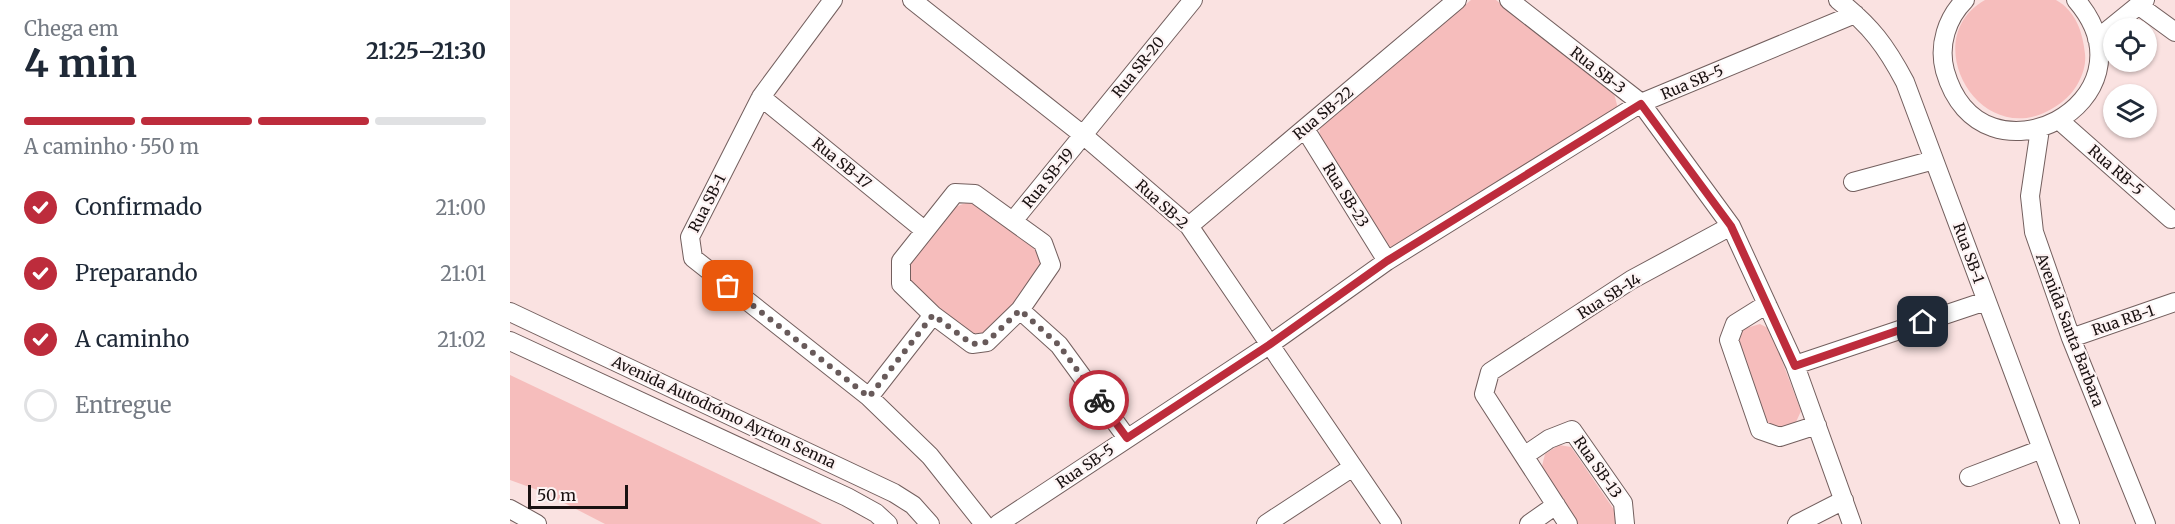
<!DOCTYPE html>
<html lang="pt">
<head>
<meta charset="utf-8">
<style>
  body { margin:0; font-family:Merriweather,serif; background:#f6f6f7; color:#1f2937; height:100vh; display:flex; flex-direction:column; font-size:22px; white-space:nowrap }
  * { box-sizing:border-box; margin:0 }
  p { font-size:20px; color:#747a83 }
  .icon { flex:none; width:33px; height:33px; fill:none; stroke:currentColor; stroke-width:2; stroke-linecap:round; stroke-linejoin:round }
  .map { position:relative; flex:1; overflow:hidden }
  .sheet { display:flex; flex-direction:column; background:#fff; width:510px }
  .sheet>* { flex:none }
  .fabs { position:absolute; left:1593px; top:18px; display:grid; gap:12px }
  .fabs a { display:grid; place-items:center; width:54px; height:54px; border-radius:50%; background:#fff; box-shadow:0 2px 4px #0004; font-size:30px }
  .scale { position:absolute; left:18px; bottom:15px; width:100px; box-sizing:border-box; padding-left:6px; border:3px solid #191111; border-top:0; font-size:16px; line-height:21px; white-space:nowrap; color:#191111; -webkit-text-stroke:4px #fdf3f3; paint-order:stroke }
  .pin { position:absolute; display:grid; place-items:center; width:51px; height:51px; color:#fff; margin:-26px; border-radius:12px; box-shadow:0 3px 9px #0006 }
  .courier { position:absolute; display:grid; place-items:center; width:60px; height:60px; margin:-30px; border:4px solid #bd2c3c; border-radius:50%; background:#fff; color:#222; box-shadow:0 2px 8px #0007 }
  .overview em { font-style:normal; font-weight:700 }
  .overview div { display:flex; flex-direction:column-reverse }
  .overview { display:flex; align-items:center; justify-content:space-between; height:102px; padding:0 24px }
  h1 { font-size:39px; font-weight:700; line-height:45px }
  .bar { display:grid; grid-template-columns:repeat(4,1fr); gap:9px 6px; align-content:center; height:72px; padding:0 24px }
  .bar i { height:8px; border-radius:4px; background:#e0e1e3 }
  .bar .current { background:#bd2c3c }
  .bar p { grid-column:span 4 }
  ol { padding:0 24px; list-style:none }
  li { display:flex; align-items:center; gap:18px; height:66px }
  li p { margin-inline-start:auto }
  li .icon { padding:6px; border-radius:50%; background:#bd2c3c; color:#fff; stroke-width:4 }
  li:last-child { color:#747a83 }
  li i { width:33px; height:33px; border:3px solid #e0e1e3; border-radius:50% }
  main { display:flex; flex:1; min-height:0 }
  .map>svg:first-child { display:block }
</style>
</head>
<body>
<main>
<section class="sheet">
<div class="overview"><div><h1>4 min</h1><p>Chega em</p></div><em>21:25–21:30</em></div>
<div class="bar"><i class="current"></i><i class="current"></i><i class="current"></i><i></i><p>A caminho · 550 m</p></div>
<ol>
<li><svg class="icon" aria-label="check" viewBox="0 0 24 24"><path d="M5 12l5 5 9-10"/></svg>Confirmado<p>21:00</p></li>
<li><svg class="icon" aria-label="check" viewBox="0 0 24 24"><path d="M5 12l5 5 9-10"/></svg>Preparando<p>21:01</p></li>
<li><svg class="icon" aria-label="check" viewBox="0 0 24 24"><path d="M5 12l5 5 9-10"/></svg>A caminho<p>21:02</p></li>
<li><i></i>Entregue</li>
</ol>
</section>
<div class="map">
<svg width="1665" height="524" viewBox="0 0 1665 524">
  <rect width="100%" height="100%" fill="#fae2e1"/>
  <path fill="#f6bdbc" d="M 961,0 L 986,0 L 1104,93 L 1108,109 L 882,249 L 877,245 L 809,137 L 810,127 Z
    M 1475,0 L 1546,0 C 1566,11 1573,33 1575,54 C 1577,71 1566,92 1552,102 C 1475,162 1403,40 1475,0 Z
    M 458,202 L 468,203 L 527,251 L 532,262 L 530,273 L 480,333 L 459,334 L 400,285 L 398,267 L 445,207 Z
    M 1250,324 L 1260,329 L 1291,411 L 1286,422 L 1270,430 L 1254,423 L 1227,339 L 1233,329 Z
    M 0,375 L 305,520 L 312,524 L 95,524 L 33,492 L 0,480 Z
    M 1049,445 L 1061,447 L 1107,514 L 1109,524 L 1068,524 L 1031,470 L 1035,454 Z"/>
  <g fill="none" stroke-linecap="round" stroke-linejoin="round">
    <defs>
      <path id="minor" d="M 323,0 L 251,97 L 180,237 L 183,258 L 359,397 L 420,456 L 474,524
        M 402,0 L 573,135 L 679,226 L 882,524
        M 999,0 L 1131,103 L 1221,226 L 1285,365 L 1342,524
        M 1328,0 C 1361,26 1376,46 1395,82 L 1560,524
        M 1455,0 C 1437,18 1428,45 1435,71 C 1471,197 1653,101 1566,0
        M 1628,5 L 1665,32
        M 1587,39 L 1635,0
        M 251,97 L 414,230
        M 1550,121 L 1661,219
        M 795,129 L 877,261
        M 1530,129 L 1520,196 L 1524,232 L 1561,338 L 1636,524
        M 1343,182 L 1424,160
        M 445,193 L 465,194 L 533,243 L 541,265 L 510,310 L 477,342 L 462,344 L 423,315 L 391,284 L 391,261 Z
        M 503,221 L 683,0
        M 679,226 L 947,0
        M 1257,304 L 1225,324 L 1219,340 L 1250,430 L 1270,437 L 1307,425
        M 510,310 L 549,345 L 617,438
        M 0,312 L 384,493 L 403,505 L 420,524
        M 1561,338 L 1665,302
        M 0,341 L 337,497 L 366,513 L 378,524
        M 1285,365 L 1476,301
        M 359,397 L 423,315
        M 1014,456 L 1039,439 L 1062,430 L 1113,503 L 1115,524
        M 1459,477 L 1532,449
        M 0,509 L 27,524
        M 488,524 L 759,345 L 877,261 L 1131,103 L 1345,14
        M 756,524 L 843,467
        M 1019,524 L 1046,505
        M 1058,524 L 974,394 L 980,372 L 1121,280 L 1221,226
        M 1287,524 L 1334,500"/>
    </defs>
    <use href="#minor" stroke="#735f5e" stroke-width="20"/>
    <use href="#minor" stroke="#fff" stroke-width="18"/>
  </g>
  <g fill="none" stroke-linecap="round" stroke-linejoin="round">
    <path stroke="#685a5a" stroke-width="6" stroke-dasharray="0 10.8" d="M 218,286 L 359,397 L 423,315 L 462,344 L 477,342 L 510,310 L 549,345 L 589,400"/>
    <path stroke="#bd2c3c" stroke-width="8" d="M 589,400 L 617,438 L 759,345 L 877,261 L 1131,104 L 1221,226 L 1285,366 L 1413,322"/>
  </g>
  <g text-anchor="middle" dominant-baseline="central" stroke-width="4.5" stroke-linejoin="round" paint-order="stroke">
    <g font-size="15" fill="#191111" stroke="#fdf3f3">
      <text transform="translate(628 67) rotate(-51)">Rua SR-20</text>
      <text transform="translate(1088 70) rotate(38)">Rua SB-3</text>
      <text transform="translate(1182 82) rotate(-23)">Rua SB-5</text>
      <text transform="translate(813 113) rotate(-40)">Rua SB-22</text>
      <text transform="translate(332 163) rotate(39)">Rua SB-17</text>
      <text transform="translate(1606 170) rotate(41)">Rua RB-5</text>
      <text transform="translate(538 178) rotate(-51)">Rua SB-19</text>
      <text transform="translate(836 195) rotate(58)">Rua SB-23</text>
      <text transform="translate(197 203) rotate(-63)">Rua SB-1</text>
      <text transform="translate(652 204) rotate(42)">Rua SB-2</text>
      <text transform="translate(1459 253) rotate(70)">Rua SB-1</text>
      <text transform="translate(1099 296) rotate(-32)">Rua SB-14</text>
      <text transform="translate(1613 320) rotate(-19)">Rua RB-1</text>
      <text transform="translate(1560 330) rotate(69)">Avenida Santa Barbara</text>
      <text transform="translate(214 412) rotate(25)">Avenida Autodrómo Ayrton Senna</text>
      <text transform="translate(575 466) rotate(-34)">Rua SB-5</text>
      <text transform="translate(1088 467) rotate(55)">Rua SB-13</text>
    </g>
  </g>
</svg>
<div class="fabs">
<a><svg class="icon" aria-label="locate" viewBox="0 0 24 24"><circle cx="12" cy="12" r="6"/><path d="M12 2v4M12 18v4M2 12h4M18 12h4"/></svg></a>
<a><svg class="icon" aria-label="layers" viewBox="0 0 24 24"><path d="M12 4l9 5-9 5-9-5zM3 14l9 5 9-5"/></svg></a>
</div>
<div class="scale">50 m</div>
<div class="pin" style="left:218px;top:286px;background:#ea580c"><svg class="icon" aria-label="bag" viewBox="0 0 24 24"><path d="M5 8h14l-1 12H6zM9 8a3 3 0 0 1 6 0"/></svg></div>
<div class="pin" style="left:1413px;top:322px;background:#1f2937"><svg class="icon" aria-label="home" viewBox="0 0 24 24"><path d="M3 11l9-7 9 7M6 9v11h12V9"/></svg></div>
<div class="courier" style="left:589px;top:400px"><svg class="icon" aria-label="bike" viewBox="0 0 24 24"><circle cx="6" cy="16" r="4"/><circle cx="18" cy="16" r="4"/><path d="M6 16l4-8h5l3 8M10 8l3 8H6M13 5h3"/></svg></div>
</div>
</main>
</body>
</html>
